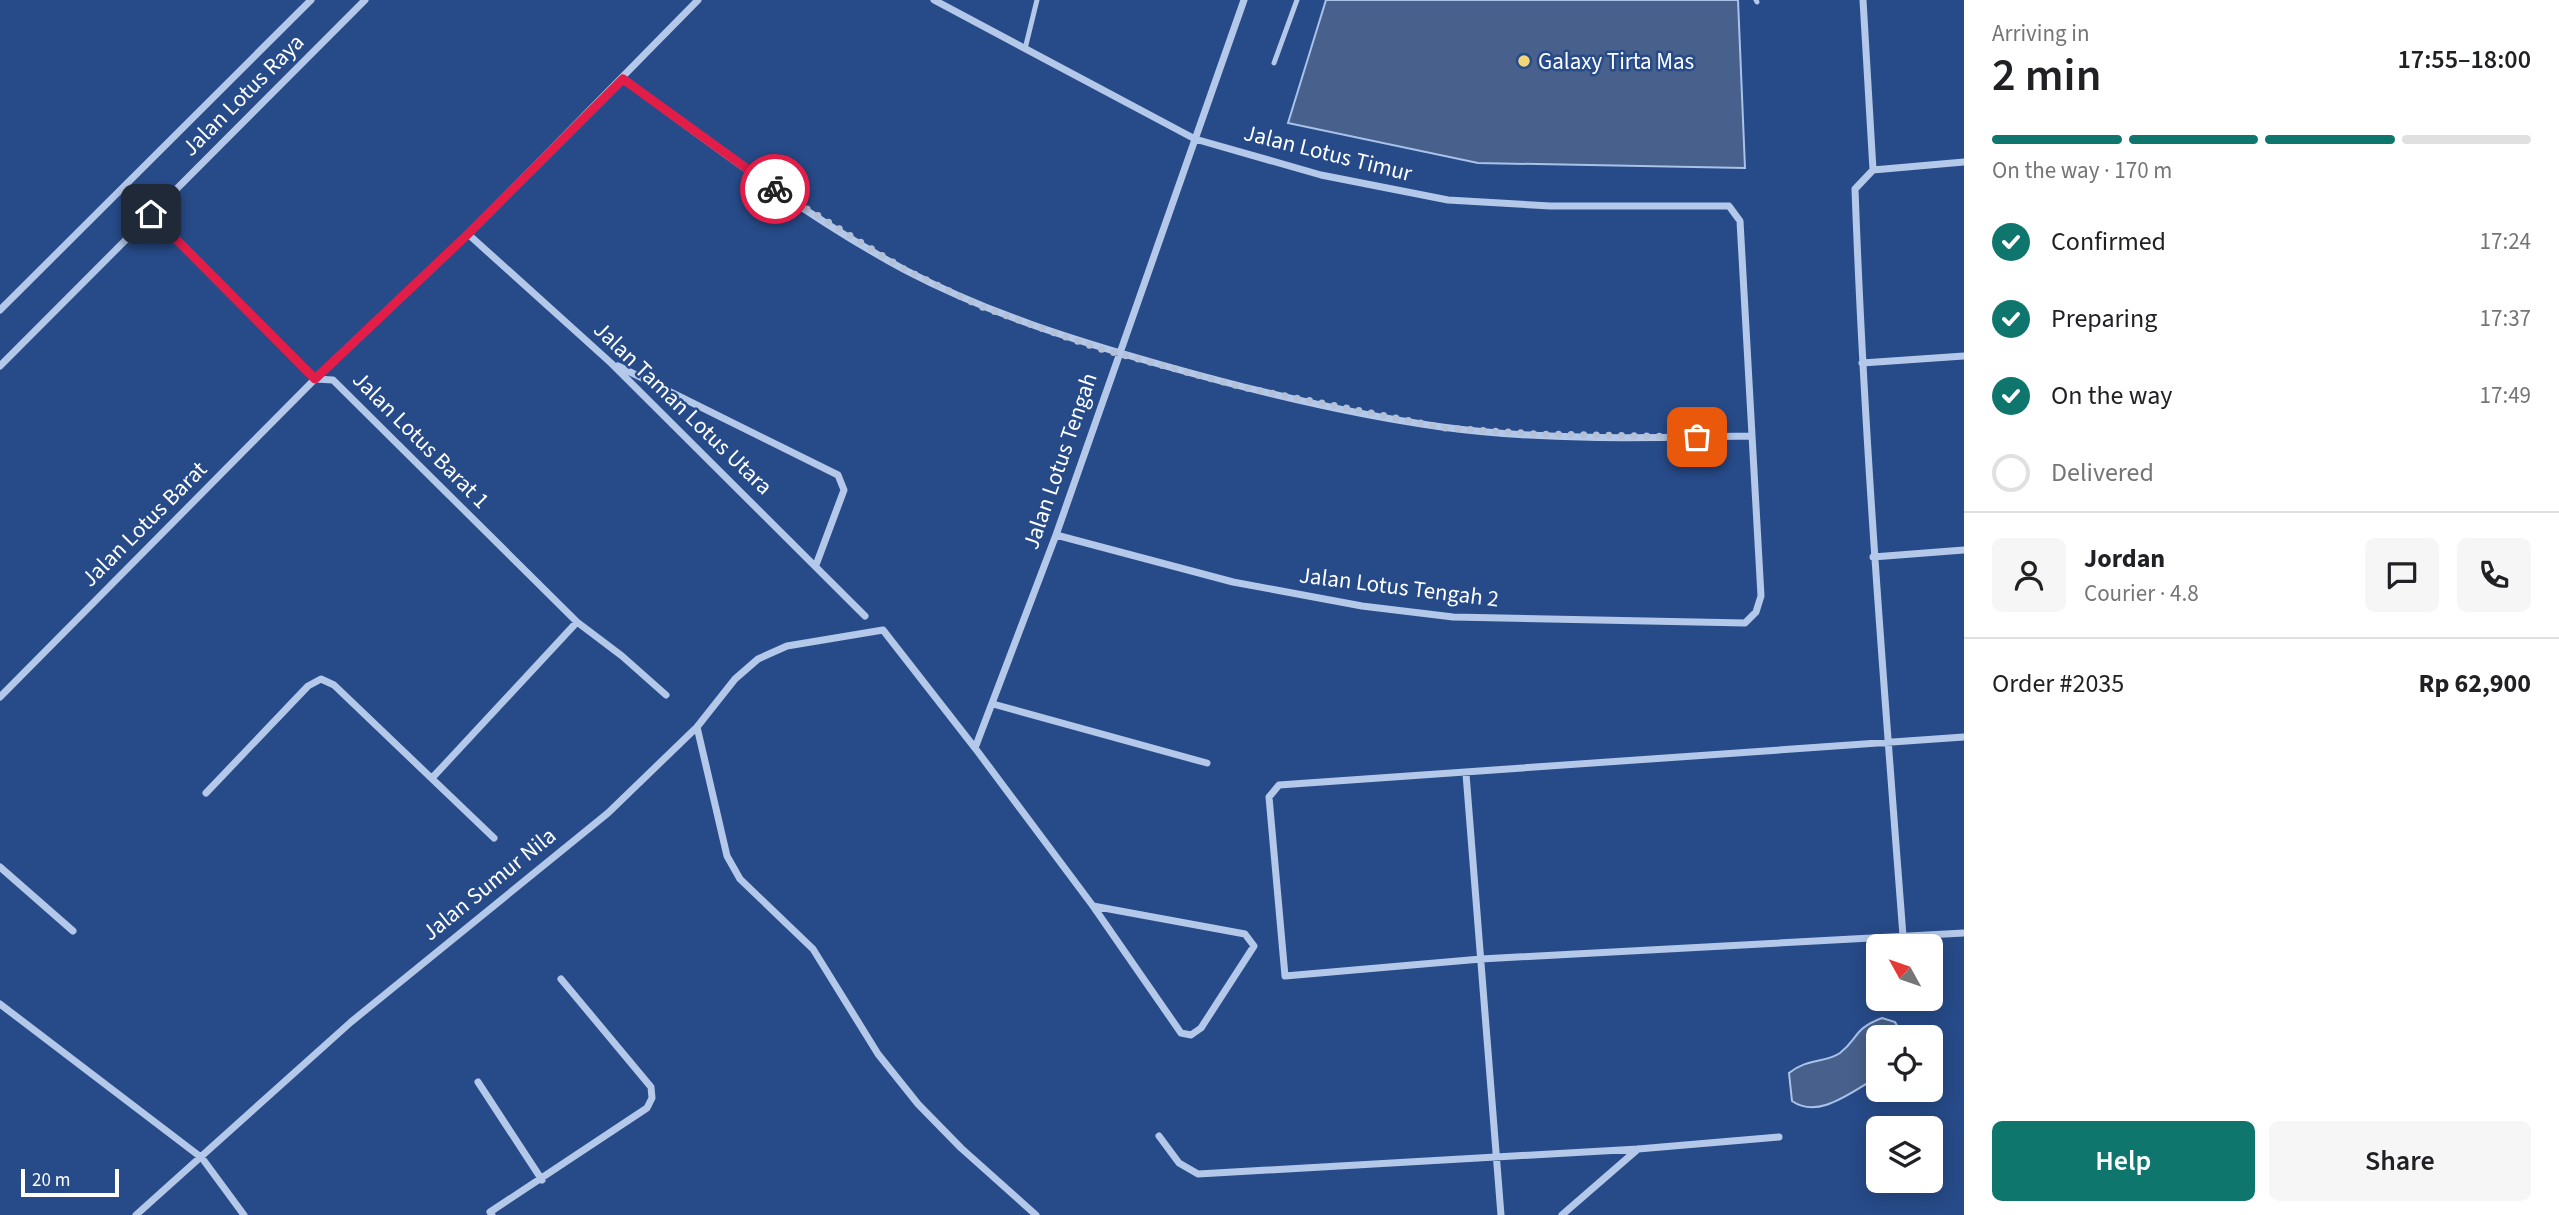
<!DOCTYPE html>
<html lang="en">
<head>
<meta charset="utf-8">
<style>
  body { margin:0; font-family:"Source Sans 3",sans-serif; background:#f6f6f6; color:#202124; height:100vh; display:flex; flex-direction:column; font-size:26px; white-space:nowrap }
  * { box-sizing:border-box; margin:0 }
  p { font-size:23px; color:#757577 }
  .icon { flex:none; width:38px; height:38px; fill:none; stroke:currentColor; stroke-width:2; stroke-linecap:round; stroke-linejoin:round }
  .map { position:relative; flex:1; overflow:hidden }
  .side { display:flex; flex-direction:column; background:#fff; width:595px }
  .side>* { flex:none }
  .needle { width:46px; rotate:310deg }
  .buttons { position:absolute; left:1866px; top:934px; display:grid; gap:14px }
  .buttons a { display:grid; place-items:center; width:77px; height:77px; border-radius:10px; background:#fff; box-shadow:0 4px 18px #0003; font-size:35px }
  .scale { position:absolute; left:21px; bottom:18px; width:98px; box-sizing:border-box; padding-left:7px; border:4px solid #fff; border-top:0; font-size:19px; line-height:24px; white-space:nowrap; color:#fff; -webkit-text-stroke:5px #274b89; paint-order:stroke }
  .pin { position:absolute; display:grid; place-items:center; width:60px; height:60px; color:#fff; margin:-30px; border-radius:14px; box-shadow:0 4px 10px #0006 }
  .courier { position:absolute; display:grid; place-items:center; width:70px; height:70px; margin:-35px; border:5px solid #e11d48; border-radius:50%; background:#fff; color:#222; box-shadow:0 2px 9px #0007 }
  .headline em { font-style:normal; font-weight:600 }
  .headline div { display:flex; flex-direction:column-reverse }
  .headline { display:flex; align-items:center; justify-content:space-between; height:119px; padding:0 28px }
  h1 { font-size:46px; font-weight:600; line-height:52px }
  .bar { display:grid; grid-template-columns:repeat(4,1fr); gap:10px 7px; align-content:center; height:84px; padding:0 28px }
  .bar i { height:9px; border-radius:5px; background:#e0e0e0 }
  .bar .on { background:#0f766e }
  .bar p { grid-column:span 4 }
  .line { display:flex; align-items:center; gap:18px; padding:0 28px; border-top:2px solid #e0e0e0 }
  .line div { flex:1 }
  .round { display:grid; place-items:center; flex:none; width:74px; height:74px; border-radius:10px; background:#f6f6f6 }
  ol { padding:0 28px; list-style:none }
  li { display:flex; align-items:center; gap:21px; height:77px }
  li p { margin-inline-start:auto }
  li .icon { padding:7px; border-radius:50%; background:#0f766e; color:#fff; stroke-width:4 }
  li:last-child { color:#757577 }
  li i { width:38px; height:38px; border:4px solid #e0e0e0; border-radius:50% }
  .button { display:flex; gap:14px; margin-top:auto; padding:14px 28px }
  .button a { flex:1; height:80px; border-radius:10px; background:#0f766e; color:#fff; font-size:28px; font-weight:600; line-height:80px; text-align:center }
  .button a+a { background:#f6f6f6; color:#202124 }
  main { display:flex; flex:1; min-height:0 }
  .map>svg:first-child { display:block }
</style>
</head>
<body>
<main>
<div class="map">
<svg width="1964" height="1215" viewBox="0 0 1964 1215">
  <rect width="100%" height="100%" fill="#274b89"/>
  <path fill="#47608c" stroke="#a9c2e9" stroke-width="2" d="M 1326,0 L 1738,0 L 1745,168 L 1478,163 L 1288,123 Z
    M 1882,1018 L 1895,1022 L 1904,1038 L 1878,1038 L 1878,1077 C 1852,1091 1819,1120 1792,1101 L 1789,1073 C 1807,1058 1826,1063 1840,1053 C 1859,1038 1853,1029 1882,1018 Z"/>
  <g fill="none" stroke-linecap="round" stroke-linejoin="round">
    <path stroke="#b4c8e9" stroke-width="5" d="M 1756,0 L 1757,2
      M 1025,49 L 1037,0
      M 1274,63 L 1297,0"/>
    <path stroke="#b4c8e9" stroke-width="7" d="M 934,0 L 1195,139 L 1321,175 L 1448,200 L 1550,206 L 1729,206 L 1740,221 L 1761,596 L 1756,612 L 1745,623 L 1453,617 L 1362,606 L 1233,582 L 1056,535
      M 1863,0 L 1873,170 L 1855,189 C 1864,439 1884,687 1903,936
      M 623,79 C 714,146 805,216 905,270 C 987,313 1073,340 1162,365 C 1254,391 1347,414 1442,427 C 1544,441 1650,438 1752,436
      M 1873,170 L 1964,162
      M 151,214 L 315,379 L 333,380 L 577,622 L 622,656 L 666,695
      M 468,234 L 611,363 L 865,616
      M 0,310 L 311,0
      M 1862,363 L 1964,356
      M 0,366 L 365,0
      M 618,366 L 838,475 L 844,490 L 816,565
      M 1873,557 L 1964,550
      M 0,697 L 315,379 L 468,234 L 698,0
      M 993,704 L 1207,763
      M 697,727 L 727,856 L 740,879 L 813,949 L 878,1054 L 918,1104 L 961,1148 L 1036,1215
      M 1964,737 L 1279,785 L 1269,797 L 1285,976 L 1481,959 L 1964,933
      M 1466,774 L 1501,1215
      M 433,777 L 577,622
      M 206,793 L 308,686 L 321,679 L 334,685 L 494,838
      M 0,867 L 73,931
      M 1093,906 L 1245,934 L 1254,946 L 1201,1028 L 1191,1035 L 1181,1033 L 1093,906 L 975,748 L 1056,535 L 1244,0
      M 0,1004 L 202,1158 L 244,1215
      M 478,1082 L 542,1180
      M 1159,1136 L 1179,1163 L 1198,1174 L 1638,1149 L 1779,1137
      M 136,1215 L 351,1022 L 608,813 L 697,727 L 735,679 L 758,659 L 787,646 L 883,630 L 975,748
      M 492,1215 L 490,1212 L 647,1108 L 652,1098 L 651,1087 L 561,979
      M 1562,1215 L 1638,1149"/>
  </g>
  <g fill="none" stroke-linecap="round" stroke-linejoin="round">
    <path stroke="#b3c0d6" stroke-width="7" stroke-dasharray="0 12.6" d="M 775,189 L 904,269 L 982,307 L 1097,348 L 1242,387 L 1445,428 L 1539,434 L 1697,437"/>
    <path stroke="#e11d48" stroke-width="9" d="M 151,214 L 315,379 L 468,234 L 623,79 L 775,189"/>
  </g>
  <circle fill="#f1d77a" stroke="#274b89" stroke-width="2.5" cx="1524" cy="61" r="7"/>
  <g text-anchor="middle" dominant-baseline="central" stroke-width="5" stroke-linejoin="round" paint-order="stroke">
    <g font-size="23" fill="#fff" stroke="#274b89" text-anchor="start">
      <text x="1538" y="61">Galaxy Tirta Mas</text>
    </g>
    <g font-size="23" fill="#fff" stroke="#274b89">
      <text transform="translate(243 95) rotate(-45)">Jalan Lotus Raya</text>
      <text transform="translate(1328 153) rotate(14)">Jalan Lotus Timur</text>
      <text transform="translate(683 408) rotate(44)">Jalan Taman Lotus Utara</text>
      <text transform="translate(421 440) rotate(45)">Jalan Lotus Barat 1</text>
      <text transform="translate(1060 461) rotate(-71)">Jalan Lotus Tengah</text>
      <text transform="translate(144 524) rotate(-45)">Jalan Lotus Barat</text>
      <text transform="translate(1399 587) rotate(7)">Jalan Lotus Tengah 2</text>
      <text transform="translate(489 884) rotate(-39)">Jalan Sumur Nila</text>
    </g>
  </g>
</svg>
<div class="buttons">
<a><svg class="needle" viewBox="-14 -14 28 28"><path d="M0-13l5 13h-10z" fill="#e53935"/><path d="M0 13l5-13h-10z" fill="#757577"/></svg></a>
<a><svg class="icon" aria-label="locate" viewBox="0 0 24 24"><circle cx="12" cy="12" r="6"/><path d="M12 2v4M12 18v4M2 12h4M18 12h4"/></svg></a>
<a><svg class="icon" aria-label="layers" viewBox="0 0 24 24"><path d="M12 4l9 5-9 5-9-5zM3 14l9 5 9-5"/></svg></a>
</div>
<div class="scale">20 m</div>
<div class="pin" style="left:1697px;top:437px;background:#ea580c"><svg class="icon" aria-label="bag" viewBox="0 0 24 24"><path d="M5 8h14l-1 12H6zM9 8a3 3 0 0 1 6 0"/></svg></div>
<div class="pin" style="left:151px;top:214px;background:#1f2937"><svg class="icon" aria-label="home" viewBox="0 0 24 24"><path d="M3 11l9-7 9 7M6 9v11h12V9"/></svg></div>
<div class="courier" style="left:775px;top:189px"><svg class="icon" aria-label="bike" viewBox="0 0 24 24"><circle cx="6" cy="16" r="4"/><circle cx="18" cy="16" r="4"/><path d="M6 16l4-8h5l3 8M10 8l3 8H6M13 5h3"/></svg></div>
</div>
<section class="side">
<div class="headline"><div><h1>2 min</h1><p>Arriving in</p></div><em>17:55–18:00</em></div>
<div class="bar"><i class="on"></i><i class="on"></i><i class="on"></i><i></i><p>On the way · 170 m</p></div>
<ol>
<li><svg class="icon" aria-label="check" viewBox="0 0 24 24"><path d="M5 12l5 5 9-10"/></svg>Confirmed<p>17:24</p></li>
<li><svg class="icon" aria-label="check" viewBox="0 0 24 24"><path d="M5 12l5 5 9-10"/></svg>Preparing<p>17:37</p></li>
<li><svg class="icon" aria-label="check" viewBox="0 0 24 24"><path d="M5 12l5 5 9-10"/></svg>On the way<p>17:49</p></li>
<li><i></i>Delivered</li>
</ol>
<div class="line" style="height:126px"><a class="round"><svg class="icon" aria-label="person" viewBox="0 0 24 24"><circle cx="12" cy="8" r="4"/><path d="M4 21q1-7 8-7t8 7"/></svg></a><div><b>Jordan</b><p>Courier · 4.8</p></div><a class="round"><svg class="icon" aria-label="chat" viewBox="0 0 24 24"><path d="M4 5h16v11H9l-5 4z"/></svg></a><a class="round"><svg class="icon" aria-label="phone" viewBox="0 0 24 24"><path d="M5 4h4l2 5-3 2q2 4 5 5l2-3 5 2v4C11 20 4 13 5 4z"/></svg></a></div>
<div class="line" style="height:91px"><div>Order #2035</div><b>Rp 62,900</b></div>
<div class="button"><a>Help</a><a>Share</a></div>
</section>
</main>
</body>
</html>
